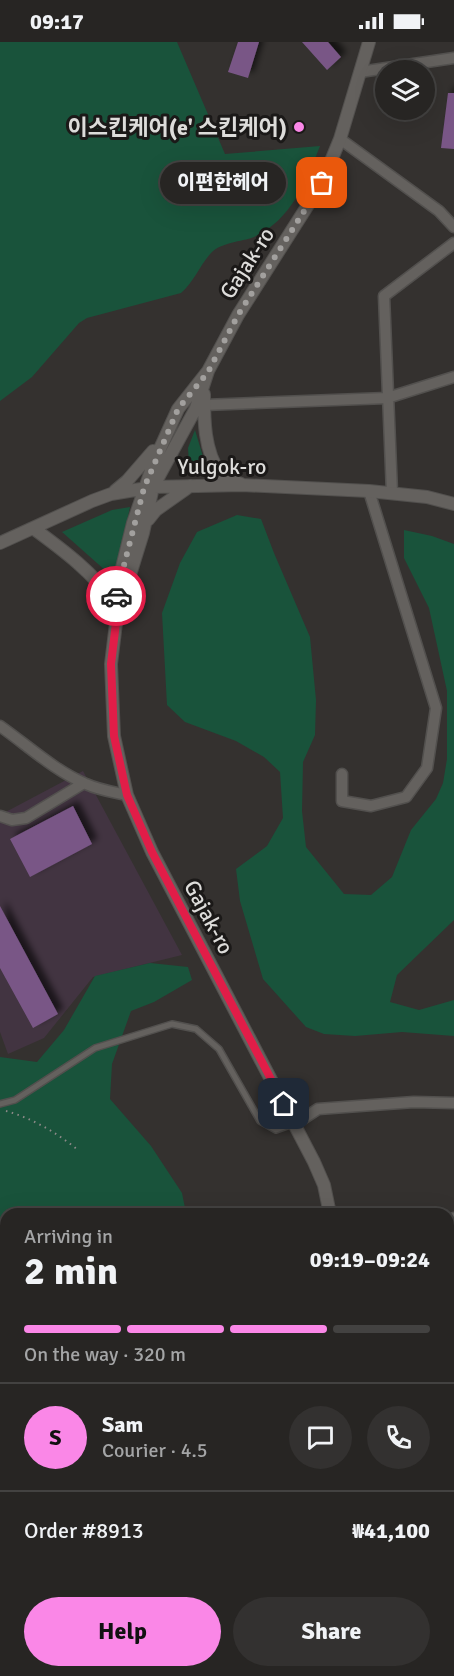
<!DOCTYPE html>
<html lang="en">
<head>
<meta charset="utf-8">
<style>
  body { margin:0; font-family:Signika,"Noto Sans KR",sans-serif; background:#333130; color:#f1f3f6; height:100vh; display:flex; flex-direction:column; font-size:22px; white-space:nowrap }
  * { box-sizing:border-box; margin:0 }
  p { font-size:20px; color:#a4a5a6 }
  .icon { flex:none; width:33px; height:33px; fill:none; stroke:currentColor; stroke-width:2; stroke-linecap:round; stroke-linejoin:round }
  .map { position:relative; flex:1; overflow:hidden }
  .sheet { position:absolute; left:0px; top:1166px; width:454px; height:470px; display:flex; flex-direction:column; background:#272523; border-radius:18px 18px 0 0; box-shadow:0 6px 24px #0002,0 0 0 2px #434241 }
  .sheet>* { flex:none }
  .controls { position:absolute; left:375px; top:18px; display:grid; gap:12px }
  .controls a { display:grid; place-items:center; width:60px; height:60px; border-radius:50%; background:#272523; box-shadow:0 6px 24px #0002,0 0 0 2px #434241; font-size:30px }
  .pin { position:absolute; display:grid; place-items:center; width:51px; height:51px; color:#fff; margin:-26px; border-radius:12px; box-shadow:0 3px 9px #0006 }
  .courier { position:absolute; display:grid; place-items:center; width:60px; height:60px; margin:-30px; border:4px solid #e11d48; border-radius:50%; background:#fff; color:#222; box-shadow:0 2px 8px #0007 }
  .bubble { position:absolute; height:42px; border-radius:21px; background:#272523; box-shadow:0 6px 24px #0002,0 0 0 2px #434241; font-size:20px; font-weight:800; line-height:42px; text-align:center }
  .headline em { font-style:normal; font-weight:800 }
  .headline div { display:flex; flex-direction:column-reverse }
  .headline { display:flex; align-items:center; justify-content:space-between; height:102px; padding:0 24px }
  h1 { font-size:39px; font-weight:800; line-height:45px }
  .bar { display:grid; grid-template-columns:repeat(4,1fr); gap:9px 6px; align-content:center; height:72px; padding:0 24px }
  .bar i { height:8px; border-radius:4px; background:#434241 }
  .bar .active { background:#fa87e7 }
  .bar p { grid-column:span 4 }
  .line { display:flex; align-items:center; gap:15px; padding:0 24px; border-top:2px solid #434241 }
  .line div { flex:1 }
  .round { display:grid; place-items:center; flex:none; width:63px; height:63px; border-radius:32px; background:#333130 }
  .action { display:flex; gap:12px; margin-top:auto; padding:12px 24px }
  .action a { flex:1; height:69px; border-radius:36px; background:#fa87e7; color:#111; font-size:24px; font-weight:800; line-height:69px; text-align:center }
  .action a+a { background:#333130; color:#f1f3f6 }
  .status { display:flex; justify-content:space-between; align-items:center; height:42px; padding:0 30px; background:#272523; direction:ltr }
  .status svg { height:16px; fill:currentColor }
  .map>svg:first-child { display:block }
</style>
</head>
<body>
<div class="status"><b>09:17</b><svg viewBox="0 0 49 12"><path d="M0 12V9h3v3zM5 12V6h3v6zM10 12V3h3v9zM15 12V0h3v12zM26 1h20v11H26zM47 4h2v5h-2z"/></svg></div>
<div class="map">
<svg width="454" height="1634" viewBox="0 0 454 1634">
  <defs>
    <filter id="shadow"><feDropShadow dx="5.5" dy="-5.5" stdDeviation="3" flood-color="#0009"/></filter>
  </defs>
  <rect width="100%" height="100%" fill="#34312f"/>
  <path fill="#423441" d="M 83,729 L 182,913 L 93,935 L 44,996 L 8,1012 L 0,990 L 0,773 Z"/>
  <path fill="#19533b" d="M 0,0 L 177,0 L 225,112 L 320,104 C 306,140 291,178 254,195 C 241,200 222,200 211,211 C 200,223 194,240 181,251 L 87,276 L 79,281 L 32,335 L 0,359 Z
    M 195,388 L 204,418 L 189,422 L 188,406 Z
    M 130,465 L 115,537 L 62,490 L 112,468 Z
    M 237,473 L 261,477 L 274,511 L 310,595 L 316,658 L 315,693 L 303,720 L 302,769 L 306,805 L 344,852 L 371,853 L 392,835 L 411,788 L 436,757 L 443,741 L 447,717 L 447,649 L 429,566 L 404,516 L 404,488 L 432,494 L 454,502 L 454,878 L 397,933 L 390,960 L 419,968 L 454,958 L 454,994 L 402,990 L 355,994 L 324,992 L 306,985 L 263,937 L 240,859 L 236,827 L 267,804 L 283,776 L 280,730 L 264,715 L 236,699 L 185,680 L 167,663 L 162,571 L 180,521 L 197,490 Z
    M 150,921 L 188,925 L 192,938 L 154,960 L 131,969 L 112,1022 L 110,1057 L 151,1104 L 182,1151 L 186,1171 L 6,1172 L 6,1246 L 0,1241 L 0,1015 L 37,1020 L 64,988 L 95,934 Z
    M 454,1192 L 454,1419 L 448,1418 L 448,1196 Z"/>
  <path fill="#795786" filter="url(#shadow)" d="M 238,0 L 259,0 L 248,36 L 228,30 Z
    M 302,0 L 328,0 L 341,15 L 327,28 Z
    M 448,51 L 454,51 L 454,107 L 441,106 Z
    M 73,764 L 92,802 L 30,835 L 10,797 Z
    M 0,864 L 58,972 L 33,986 L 0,926 Z"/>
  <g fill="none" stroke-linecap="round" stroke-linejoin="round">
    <defs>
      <path id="service" d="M 0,1062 L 15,1058 L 95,1006 L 172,982 L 196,987 L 219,1007 L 260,1079 L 276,1088 L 293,1082"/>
      <path id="minor" d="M 360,30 L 454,16
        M 340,97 L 439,169 L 454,185
        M 204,363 L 387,356 L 454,335
        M 392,451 L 384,254 L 454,201
        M 0,684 C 27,703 55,729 86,742 C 99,748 113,750 127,753
        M 342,732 L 342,759 L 371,764 L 406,755 L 427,726 L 436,666 L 369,449
        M 0,774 L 12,778 L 26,776 L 84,741
        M 295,1082 L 318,1067 L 414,1060 L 454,1061
        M 448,1188 L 454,1176
        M 448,1425 L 454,1428
        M 0,1530 L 6,1532"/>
      <path id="tertiary" d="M 208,329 L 178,367 L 154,420 L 133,481 L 116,550 L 116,581 L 111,622 L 114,694 L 127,753 L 152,810 L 314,1120 L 324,1143 L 330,1172
        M 204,352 C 204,377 204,409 220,431 C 224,436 234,439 241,442
        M 115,449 L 127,439 L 153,409
        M 148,478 L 156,468 L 190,444
        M 33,486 C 63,508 94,531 115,562
        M 0,501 L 92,459 L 111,452 L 153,445 L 242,443 L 369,449 L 427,455 L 454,462
        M 125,549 L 143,491 L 153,445 L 196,366 L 208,329 L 238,273 L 322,141 L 340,97 L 369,0
        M 204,1634 L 206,1629"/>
    </defs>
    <use href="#service" stroke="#52504e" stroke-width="8"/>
    <use href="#minor" stroke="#52504e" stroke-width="13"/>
    <use href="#tertiary" stroke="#52504e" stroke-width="14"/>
    <path stroke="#8c8a88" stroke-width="2" stroke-dasharray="1.5 4.5" stroke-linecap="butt" d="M 6,1069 C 32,1076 57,1091 78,1108"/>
    <use href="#service" stroke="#64615e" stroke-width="5"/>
    <use href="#minor" stroke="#64615e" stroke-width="10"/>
    <use href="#tertiary" stroke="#64615e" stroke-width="12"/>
  </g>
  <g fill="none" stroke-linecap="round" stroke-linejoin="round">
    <path stroke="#a2a09e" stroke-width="6" stroke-dasharray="0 10.8" d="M 116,554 L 144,446 L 178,367 L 208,330 L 238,273 L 322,141"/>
    <path stroke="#e11d48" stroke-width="8" d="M 116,554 L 116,581 L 111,622 L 114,694 L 127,753 L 152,810 L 284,1062"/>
  </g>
  <circle fill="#fa87e7" stroke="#1b1918" stroke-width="2" cx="299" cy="85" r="6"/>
  <g text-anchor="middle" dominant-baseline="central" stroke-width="6" stroke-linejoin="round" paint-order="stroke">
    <g font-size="22" font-weight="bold" fill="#dddcda" stroke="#1b1918" text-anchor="end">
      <text x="287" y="85">이스킨케어(e' 스킨케어)</text>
    </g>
    <g font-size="22" fill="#dddcda" stroke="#1b1918">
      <text transform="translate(247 221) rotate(-57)">Gajak-ro</text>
      <text x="222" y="424">Yulgok-ro</text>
      <text transform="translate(209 875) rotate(62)">Gajak-ro</text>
    </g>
  </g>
</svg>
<div class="controls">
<a><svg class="icon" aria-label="layers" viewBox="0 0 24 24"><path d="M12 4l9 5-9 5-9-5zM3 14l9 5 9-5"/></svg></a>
</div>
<div class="pin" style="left:322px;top:141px;background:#ea580c"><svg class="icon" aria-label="bag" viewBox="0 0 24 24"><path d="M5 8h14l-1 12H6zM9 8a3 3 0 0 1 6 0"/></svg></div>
<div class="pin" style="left:284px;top:1062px;background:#1f2937"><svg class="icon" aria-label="home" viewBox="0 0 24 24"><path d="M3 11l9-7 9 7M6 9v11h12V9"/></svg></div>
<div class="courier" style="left:116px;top:554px"><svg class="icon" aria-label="car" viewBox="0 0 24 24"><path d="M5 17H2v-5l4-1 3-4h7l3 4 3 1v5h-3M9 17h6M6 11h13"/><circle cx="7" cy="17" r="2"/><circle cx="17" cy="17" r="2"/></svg></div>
<div class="bubble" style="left:160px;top:120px;width:126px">이편한헤어</div>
<section class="sheet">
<div class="headline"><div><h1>2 min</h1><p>Arriving in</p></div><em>09:19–09:24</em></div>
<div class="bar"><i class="active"></i><i class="active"></i><i class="active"></i><i></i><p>On the way · 320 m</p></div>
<div class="line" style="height:108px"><b class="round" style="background:#fa87e7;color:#111">S</b><div><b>Sam</b><p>Courier · 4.5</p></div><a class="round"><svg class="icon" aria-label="chat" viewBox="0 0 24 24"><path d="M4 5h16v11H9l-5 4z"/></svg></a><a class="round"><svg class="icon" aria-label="phone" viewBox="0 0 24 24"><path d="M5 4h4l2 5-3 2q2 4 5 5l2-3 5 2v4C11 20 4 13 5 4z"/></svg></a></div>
<div class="line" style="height:78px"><div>Order #8913</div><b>₩41,100</b></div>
<div class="action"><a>Help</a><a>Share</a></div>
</section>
</div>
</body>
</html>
